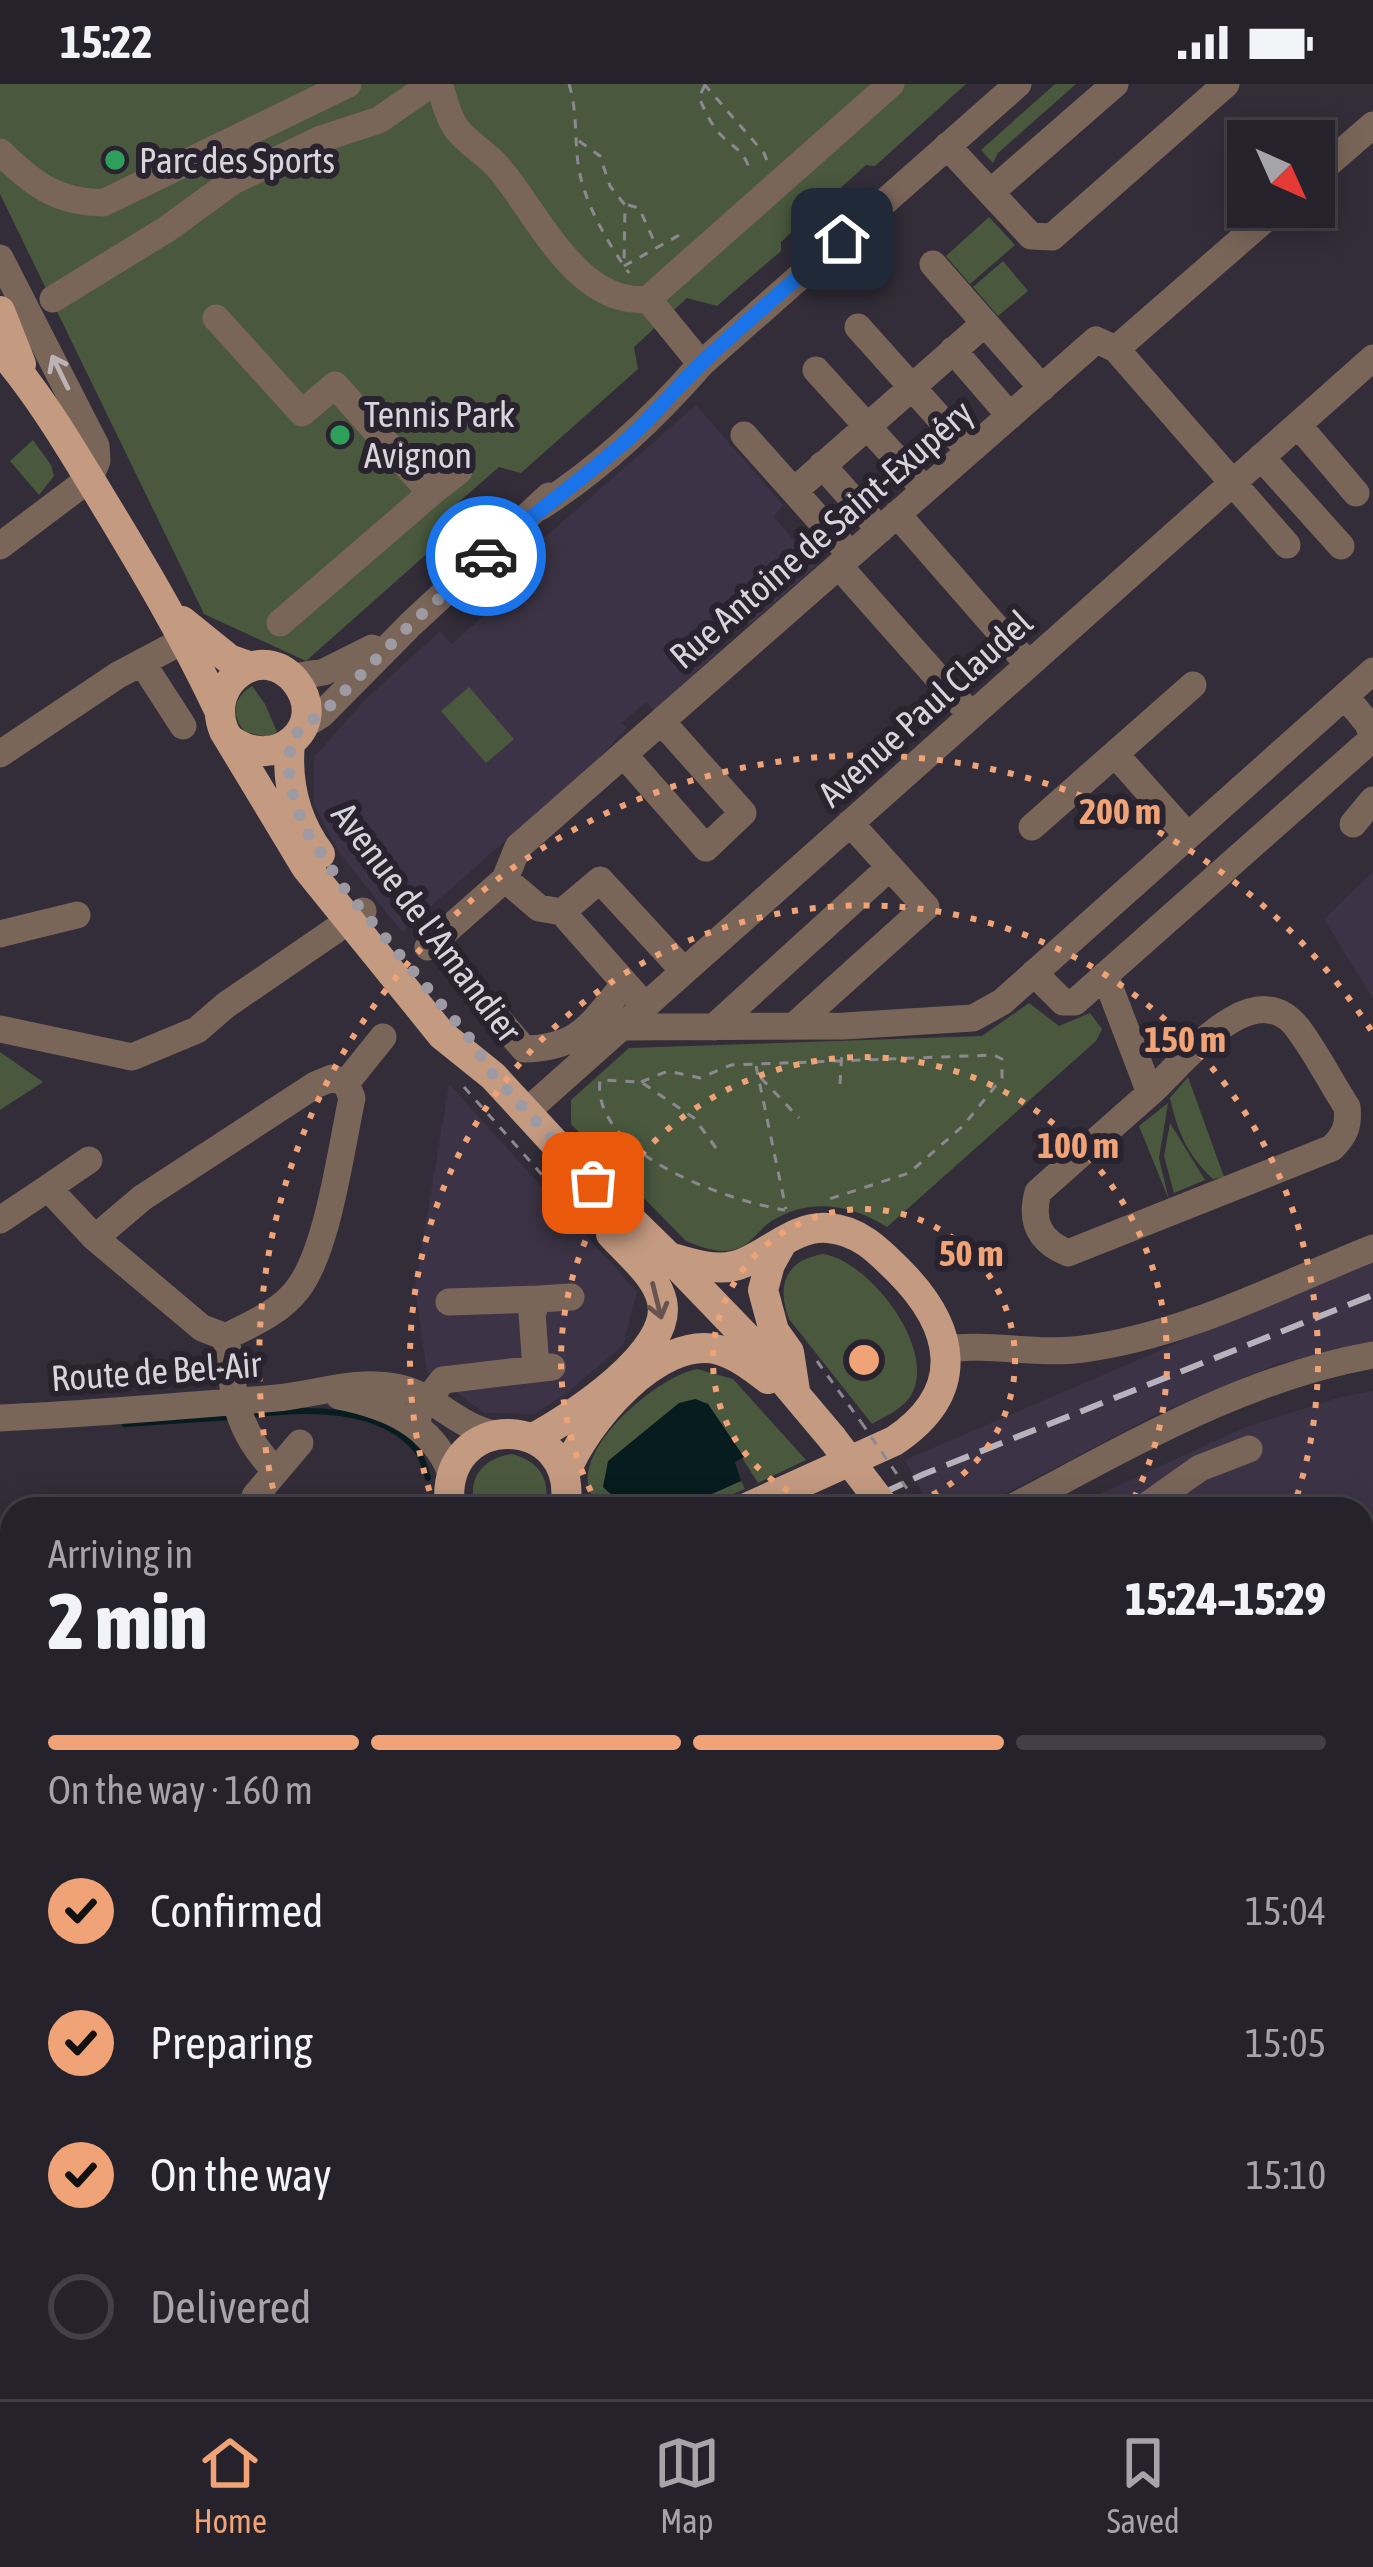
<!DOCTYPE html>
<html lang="en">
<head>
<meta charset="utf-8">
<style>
  body { margin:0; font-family:"Asap Condensed",sans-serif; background:#2e2a33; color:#f1f3f6; height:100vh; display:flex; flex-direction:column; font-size:45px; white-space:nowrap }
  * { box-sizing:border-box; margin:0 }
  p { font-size:39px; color:#a4a4a9 }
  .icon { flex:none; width:66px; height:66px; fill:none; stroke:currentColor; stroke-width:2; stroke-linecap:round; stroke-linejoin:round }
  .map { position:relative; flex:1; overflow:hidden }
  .panel { position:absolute; left:0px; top:1413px; width:1374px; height:903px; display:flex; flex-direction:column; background:#26222b; border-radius:36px 36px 0 0; box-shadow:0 6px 30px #0003,0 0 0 3px #423f47 }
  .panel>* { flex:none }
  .needle { width:78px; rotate:135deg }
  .fabs { position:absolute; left:1227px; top:36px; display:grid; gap:24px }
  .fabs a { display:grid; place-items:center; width:108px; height:108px; border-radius:0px; background:#26222b; box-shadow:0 6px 30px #0003,0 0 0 3px #423f47; font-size:60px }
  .pin { position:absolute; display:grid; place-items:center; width:102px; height:102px; color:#fff; margin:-51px; border-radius:24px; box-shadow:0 6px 18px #0006 }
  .courier { position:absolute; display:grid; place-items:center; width:120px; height:120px; margin:-60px; border:9px solid #1a73e8; border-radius:50%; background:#fff; color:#222; box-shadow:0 3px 15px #0007 }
  .overview em { font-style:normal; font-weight:800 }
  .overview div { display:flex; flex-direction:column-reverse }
  .overview { display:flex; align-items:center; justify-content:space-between; height:204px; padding:0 48px }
  h1 { font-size:78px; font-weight:800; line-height:90px }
  .bar { display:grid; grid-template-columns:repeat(4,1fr); gap:18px 12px; align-content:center; height:144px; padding:0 48px }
  .bar i { height:15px; border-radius:9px; background:#423f47 }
  .bar .current { background:#efa376 }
  .bar p { grid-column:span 4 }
  ol { padding:0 48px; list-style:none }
  li { display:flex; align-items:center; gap:36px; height:132px }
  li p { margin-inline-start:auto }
  li .icon { padding:12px; border-radius:50%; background:#efa376; color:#111; stroke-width:4 }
  li:last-child { color:#a4a4a9 }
  li i { width:66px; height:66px; border:6px solid #423f47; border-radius:50% }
  .status { display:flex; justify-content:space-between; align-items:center; height:84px; padding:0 60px; background:#26222b; direction:ltr }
  .status svg { height:33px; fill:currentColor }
  .dock { display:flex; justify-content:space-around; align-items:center; height:168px; border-top:3px solid #423f47; background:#26222b; font-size:33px; color:#a4a4a9 }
  .dock a { display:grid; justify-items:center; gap:6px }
  .dock .current { color:#efa376 }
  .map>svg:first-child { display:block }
</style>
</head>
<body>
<div class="status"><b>15:22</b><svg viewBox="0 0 49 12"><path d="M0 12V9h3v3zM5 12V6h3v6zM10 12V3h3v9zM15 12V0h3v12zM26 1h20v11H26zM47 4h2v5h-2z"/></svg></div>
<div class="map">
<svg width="1373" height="2315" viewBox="0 0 1373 2315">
  <rect width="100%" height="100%" fill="#322d39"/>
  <path fill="#3c3446" d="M 696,321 L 783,421 L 774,433 L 816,482 L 749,541 L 740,534 L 709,561 L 716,570 L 654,626 L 646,618 L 622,639 L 627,644 L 599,674 L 402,848 L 339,768 L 314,721 L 314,673 L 365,616 L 440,547 L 452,560 L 540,481 L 528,468 Z
    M 1373,788 L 1373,915 L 1324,835 Z
    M 449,1000 L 637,1208 L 623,1261 L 568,1308 L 534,1330 L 485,1329 L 427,1288 L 415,1204 Z
    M 1373,1175 L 1373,1261 L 1279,1279 L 1159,1329 L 1007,1409 L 931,1425 L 905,1376 Z
    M 1373,1307 L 1373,2315 L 0,2315 L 0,1939 L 12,1931 L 12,2304 L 1362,2304 L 1362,1425 L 1067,1425 L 1246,1343 L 1341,1313 Z"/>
  <path fill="#4a593e" d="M 0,0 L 966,0 L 875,82 L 866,81 L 781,158 L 781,167 L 717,222 L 687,214 L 634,263 L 638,285 L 521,389 L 499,383 L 444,431 L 447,452 L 306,577 L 204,530 L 0,110 Z
    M 1055,0 L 1076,0 L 998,69 L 993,79 L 981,66 Z
    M 989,133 L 1015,161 L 970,200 L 946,172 Z
    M 1003,177 L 1028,207 L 998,232 L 973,203 Z
    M 33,356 L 51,381 L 54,392 L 39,411 L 10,377 Z
    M 252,602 L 265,620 L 277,648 L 267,653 L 245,648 C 231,631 232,615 252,602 Z
    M 469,603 L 514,655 L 486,679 L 441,627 Z
    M 1029,919 L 1059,942 L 1090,929 L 1102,945 L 1096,957 L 887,1143 C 851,1120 809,1113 770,1138 C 760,1145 752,1158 741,1163 C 723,1172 703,1164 686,1157 L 571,1040 L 571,1016 L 629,964 L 982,952 Z
    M 0,968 L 43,998 L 0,1026 Z
    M 1188,993 L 1224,1093 L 1213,1095 C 1188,1072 1177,1047 1170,1014 Z
    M 1168,1019 L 1159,1074 L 1169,1116 L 1139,1042 Z
    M 1170,1039 L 1205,1096 L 1174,1109 L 1164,1072 Z
    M 823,1170 C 868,1176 940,1266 910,1313 C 902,1325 884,1333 872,1340 L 789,1235 C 776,1201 786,1176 823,1170 Z
    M 697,1285 L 733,1295 L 806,1376 L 758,1399 L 708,1320 L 695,1315 L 619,1419 C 672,1433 694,1417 741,1397 L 745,1405 L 699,1425 L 604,1425 C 547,1384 655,1292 697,1285 Z
    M 512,1370 C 540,1378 552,1396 544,1425 L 475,1425 C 467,1395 481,1375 512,1370 Z
    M 0,1455 L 12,1467 L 12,1797 L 0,1804 Z
    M 12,1997 L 12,2090 L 0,2101 L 0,2010 Z"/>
  <path fill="#061c1f" d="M 695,1315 L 708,1320 L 744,1373 L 735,1378 L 741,1397 C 695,1417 646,1446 603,1403 L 608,1377 L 679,1319 Z
    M 398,2304 L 878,2304 L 866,2315 L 405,2315 Z"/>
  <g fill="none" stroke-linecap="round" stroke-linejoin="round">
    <path stroke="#061c1f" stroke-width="6" d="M 251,1331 C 302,1324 381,1321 417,1367 C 423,1374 425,1385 428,1394
      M 125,1340 L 232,1333
      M 0,1813 L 12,1806
      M 0,1948 L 12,1940"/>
    <path stroke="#8c8892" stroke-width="3" stroke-dasharray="9 9" stroke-linecap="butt" d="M 569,0 C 578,29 574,57 579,86 C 586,122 608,159 629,189
      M 704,0 L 764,69 L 767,77
      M 705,1 L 699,13 C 704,25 711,41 720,50 C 737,68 743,63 751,90
      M 579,57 L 600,72 L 610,102 L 625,121 L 624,180
      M 628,121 L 639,124 L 655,159
      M 624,182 L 683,149
      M 756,982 L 786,1125
      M 761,994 L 799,1034
      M 641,998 L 668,987 L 700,994 L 731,981 L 994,971 L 1002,975 L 1002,994 L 963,1042 L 909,1089 L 823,1117
      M 840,1000 L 842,968
      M 464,1003 L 585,1139
      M 716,1064 L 694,1034 L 641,998 L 600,996 C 591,1070 728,1117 785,1126
      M 558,1102 L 584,1130
      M 817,1277 L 861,1338"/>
    <path stroke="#7a6559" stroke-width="27" d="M 439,0 C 444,14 447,31 456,44 C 467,59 486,69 498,83 C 537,128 577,223 648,215
      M 947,62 L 1031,152 L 1052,153 L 1226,0
      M 0,68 C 33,100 56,118 103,119 L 348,0
      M 1314,92 L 1373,41
      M 991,108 L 1115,0
      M 0,174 L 96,362 L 97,377 L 89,395 L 0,462
      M 933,180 L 1042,304
      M 53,215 L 167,145 L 233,97 L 321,55 L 379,36 L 431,0
      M 216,234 L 302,329 L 335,301 L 431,409 L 459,387
      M 858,243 L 969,367
      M 1116,265 L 1287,461
      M 953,266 L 1010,332
      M 701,280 L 648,215 L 891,0
      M 816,286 L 925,406
      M 1298,341 L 1356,409
      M 744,351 L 851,471
      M 1261,373 L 1341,462
      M 822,381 L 880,446
      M 794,407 L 985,239
      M 540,423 C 602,383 653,335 701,280 L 1018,0
      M 897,430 L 1028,580
      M 839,482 L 971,631
      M 280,539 L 431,409
      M 143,580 L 183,642
      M 292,593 L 324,588 L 372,564
      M 303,642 L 322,630 L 411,540 L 549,412
      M 0,670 L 118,591 L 184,556
      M 1115,670 L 1188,752
      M 625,672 L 706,764 L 743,729 L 662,638
      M 1353,740 L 1373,716
      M 1032,743 L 1193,601
      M 505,795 L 539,824 L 562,828
      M 0,850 L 77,831
      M 428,863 L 505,795 L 518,763 L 1096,256 L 1116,265 L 1279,123
      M 1034,889 L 1063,918 L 1075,918 L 1372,655 L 1369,641 L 1345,612
      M 1105,891 L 1150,1009 L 1038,1108 C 1030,1138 1039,1157 1068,1169 L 1332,1064 C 1345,1051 1349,1042 1347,1023 C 1330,997 1315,966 1296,942 C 1252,889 1183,979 1150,1009
      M 645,922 L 562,828 L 600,796 L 684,887
      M 493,929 L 524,965 C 581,964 590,940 625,900
      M 795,941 L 926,823 L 850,739
      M 622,943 L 844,942 L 973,934 L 1002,918 L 1373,587
      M 714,943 L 890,783
      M 0,945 L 132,973 L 197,946 L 226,921 L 363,827
      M 346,999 L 383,953
      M 526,1028 L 1373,274
      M 48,1104 L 89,1076
      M 0,1136 L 48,1104 L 95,1154
      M 449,1218 L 539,1215
      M 226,1253 C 251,1240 279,1229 297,1206 C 328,1167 341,1065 352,1014 L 346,999 L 332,994 L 315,1001 L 142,1114 L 95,1154 L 202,1244 L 226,1253 C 234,1309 234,1346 276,1387
      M 944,1265 C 990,1259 1037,1271 1083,1265 C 1184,1252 1280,1201 1373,1164
      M 536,1284 L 532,1229 L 539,1215 L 571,1213
      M 339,1312 C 388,1322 432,1340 451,1389
      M 0,1334 C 93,1330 185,1322 277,1314 C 316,1310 357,1295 396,1303 C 434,1310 458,1344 495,1350
      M 417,1342 L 419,1326 L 443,1296 L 552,1283
      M 255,1412 L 300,1359
      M 1009,1425 C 1126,1364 1242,1294 1373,1271
      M 1142,1425 L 1200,1384 L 1249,1365
      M 0,1931 L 12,1922
      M 1362,1976 L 1369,1973
      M 1362,2181 L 1373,2204
      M 144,2304 L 151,2315
      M 346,2304 L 354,2315
      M 187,2315 L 203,2304
      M 1001,2315 L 1018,2304
      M 1126,2315 L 1146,2304"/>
    <path stroke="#c49a81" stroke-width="30" d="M 0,227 L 21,280
      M 0,265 C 39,310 69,361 100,412 C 142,481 183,550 218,624
      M 182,537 L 229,575 L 251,583
      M 232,657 C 276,688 330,642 296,598 C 263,556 204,598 224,647 L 306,783 L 442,951 L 493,992 L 575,1081 L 669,1173 L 751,1258 L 832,1354
      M 290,659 C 286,700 295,736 320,770
      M 783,1157 L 770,1180 L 763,1206 L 774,1247 L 789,1268 L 795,1307
      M 669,1173 C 690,1179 712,1187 734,1182 C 766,1174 792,1141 828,1144 C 858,1146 878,1166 898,1186 C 955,1243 969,1307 894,1357 L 744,1425
      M 533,1354 C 571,1334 674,1267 662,1217 C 656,1191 628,1169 611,1150 L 611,1117
      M 565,1390 C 584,1340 658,1250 719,1266 C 737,1271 754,1284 768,1295
      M 450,1425 C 437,1323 582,1327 565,1425
      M 0,1838 L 12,1830
      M 1362,2074 L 1373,2074
      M 1362,2112 L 1373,2109
      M 1354,2304 L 1360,2315
      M 914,2315 L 926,2304
      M 954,2315 L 967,2304"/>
    <path stroke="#b6b3bc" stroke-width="6" stroke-dasharray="24 12" stroke-linecap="butt" d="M 848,1425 L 924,1390 L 1373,1211
      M 0,1891 L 12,1883"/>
    <path stroke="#8c8892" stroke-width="3" stroke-dasharray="9 9" stroke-linecap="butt" d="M 861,1338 L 921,1425"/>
    <path stroke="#c49a81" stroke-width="30" d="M 832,1354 L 886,1425"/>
  </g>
  <defs><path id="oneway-shaft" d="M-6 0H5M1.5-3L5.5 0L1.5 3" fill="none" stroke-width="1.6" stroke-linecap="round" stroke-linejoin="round" transform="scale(3)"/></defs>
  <use stroke="#bbb3b5" href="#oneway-shaft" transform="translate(60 288) rotate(-116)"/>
  <use stroke="#675350" href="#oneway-shaft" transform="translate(657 1217) rotate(76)"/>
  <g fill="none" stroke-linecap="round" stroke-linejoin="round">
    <path stroke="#9d9aa3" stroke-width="12" stroke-dasharray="0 21.6" d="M 486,472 L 411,540 L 322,630 L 302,642 L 290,659 L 289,698 L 303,742 L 346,807 L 471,956 L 494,992 L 593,1099"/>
    <path stroke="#1a73e8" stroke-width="15" d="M 486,472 C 531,431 581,397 627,356 C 655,331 677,302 704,277 C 748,235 796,196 842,155"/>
  </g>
  <g fill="none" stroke="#efa376" stroke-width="6" stroke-dasharray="6 12">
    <path d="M839 1425A151 151 0 1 1 889 1425"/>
    <path d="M599 1423A303 303 0 1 1 1129 1423"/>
    <path d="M435 1424A454 454 0 1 1 1293 1424"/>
    <path d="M277 1422A605 605 0 0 1 1371 946"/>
  </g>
  <g fill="#2e9e5b" stroke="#29232f" stroke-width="4.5">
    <circle cx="115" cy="76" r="12"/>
    <circle cx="340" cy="351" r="12"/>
  </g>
  <g text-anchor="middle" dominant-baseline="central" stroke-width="12" stroke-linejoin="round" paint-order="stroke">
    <g font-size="36" fill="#d7d4dc" stroke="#29232f" text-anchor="start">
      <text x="139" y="76">Parc des Sports</text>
      <text x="364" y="330">Tennis Park<tspan x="364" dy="41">Avignon</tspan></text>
    </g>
    <g font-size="36" fill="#d7d4dc" stroke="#29232f">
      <text transform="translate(821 450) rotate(-41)">Rue Antoine de Saint-Exupéry</text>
      <text transform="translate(925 624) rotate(-42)">Avenue Paul Claudel</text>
      <text transform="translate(427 838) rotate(53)">Avenue de l'Amandier</text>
      <text transform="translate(156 1287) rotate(-4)">Route de Bel-Air</text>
    </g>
  </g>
  <circle cx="864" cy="1276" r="18" fill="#efa376" stroke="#29232f" stroke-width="6"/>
  <g font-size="36" text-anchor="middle" font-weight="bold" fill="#efa376" stroke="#29232f" stroke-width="12" stroke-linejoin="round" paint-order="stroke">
    <text x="1120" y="740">200 m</text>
    <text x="1185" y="968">150 m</text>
    <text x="1078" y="1074">100 m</text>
    <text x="971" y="1182">50 m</text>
  </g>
</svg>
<div class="fabs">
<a><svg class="needle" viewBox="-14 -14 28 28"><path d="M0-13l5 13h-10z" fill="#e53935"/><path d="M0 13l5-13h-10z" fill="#a4a4a9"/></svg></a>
</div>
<div class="pin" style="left:593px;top:1099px;background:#ea580c"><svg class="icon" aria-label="bag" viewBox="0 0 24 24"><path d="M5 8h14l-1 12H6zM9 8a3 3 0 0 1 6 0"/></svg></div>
<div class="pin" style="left:842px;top:155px;background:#1f2937"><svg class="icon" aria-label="home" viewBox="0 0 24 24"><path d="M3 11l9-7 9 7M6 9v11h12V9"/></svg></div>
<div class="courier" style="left:486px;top:472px"><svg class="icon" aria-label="car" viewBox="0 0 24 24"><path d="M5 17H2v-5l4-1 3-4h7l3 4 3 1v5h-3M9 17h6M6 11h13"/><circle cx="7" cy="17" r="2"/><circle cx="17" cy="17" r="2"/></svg></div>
<section class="panel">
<div class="overview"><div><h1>2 min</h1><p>Arriving in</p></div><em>15:24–15:29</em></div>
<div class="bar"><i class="current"></i><i class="current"></i><i class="current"></i><i></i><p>On the way · 160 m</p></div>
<ol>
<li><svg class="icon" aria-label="check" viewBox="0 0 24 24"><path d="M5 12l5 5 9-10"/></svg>Confirmed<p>15:04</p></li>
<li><svg class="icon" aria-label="check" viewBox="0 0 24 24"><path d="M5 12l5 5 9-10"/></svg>Preparing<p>15:05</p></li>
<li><svg class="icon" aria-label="check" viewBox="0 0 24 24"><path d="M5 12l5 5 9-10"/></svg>On the way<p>15:10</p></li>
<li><i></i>Delivered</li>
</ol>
</section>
</div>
<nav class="dock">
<a class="current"><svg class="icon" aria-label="home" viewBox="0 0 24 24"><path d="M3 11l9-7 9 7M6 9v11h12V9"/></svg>Home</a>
<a><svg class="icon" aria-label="map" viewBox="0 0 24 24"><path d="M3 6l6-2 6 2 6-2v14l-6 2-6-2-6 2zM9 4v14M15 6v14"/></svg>Map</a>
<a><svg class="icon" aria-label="saved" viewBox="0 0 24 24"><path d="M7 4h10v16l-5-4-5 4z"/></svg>Saved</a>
</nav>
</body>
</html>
